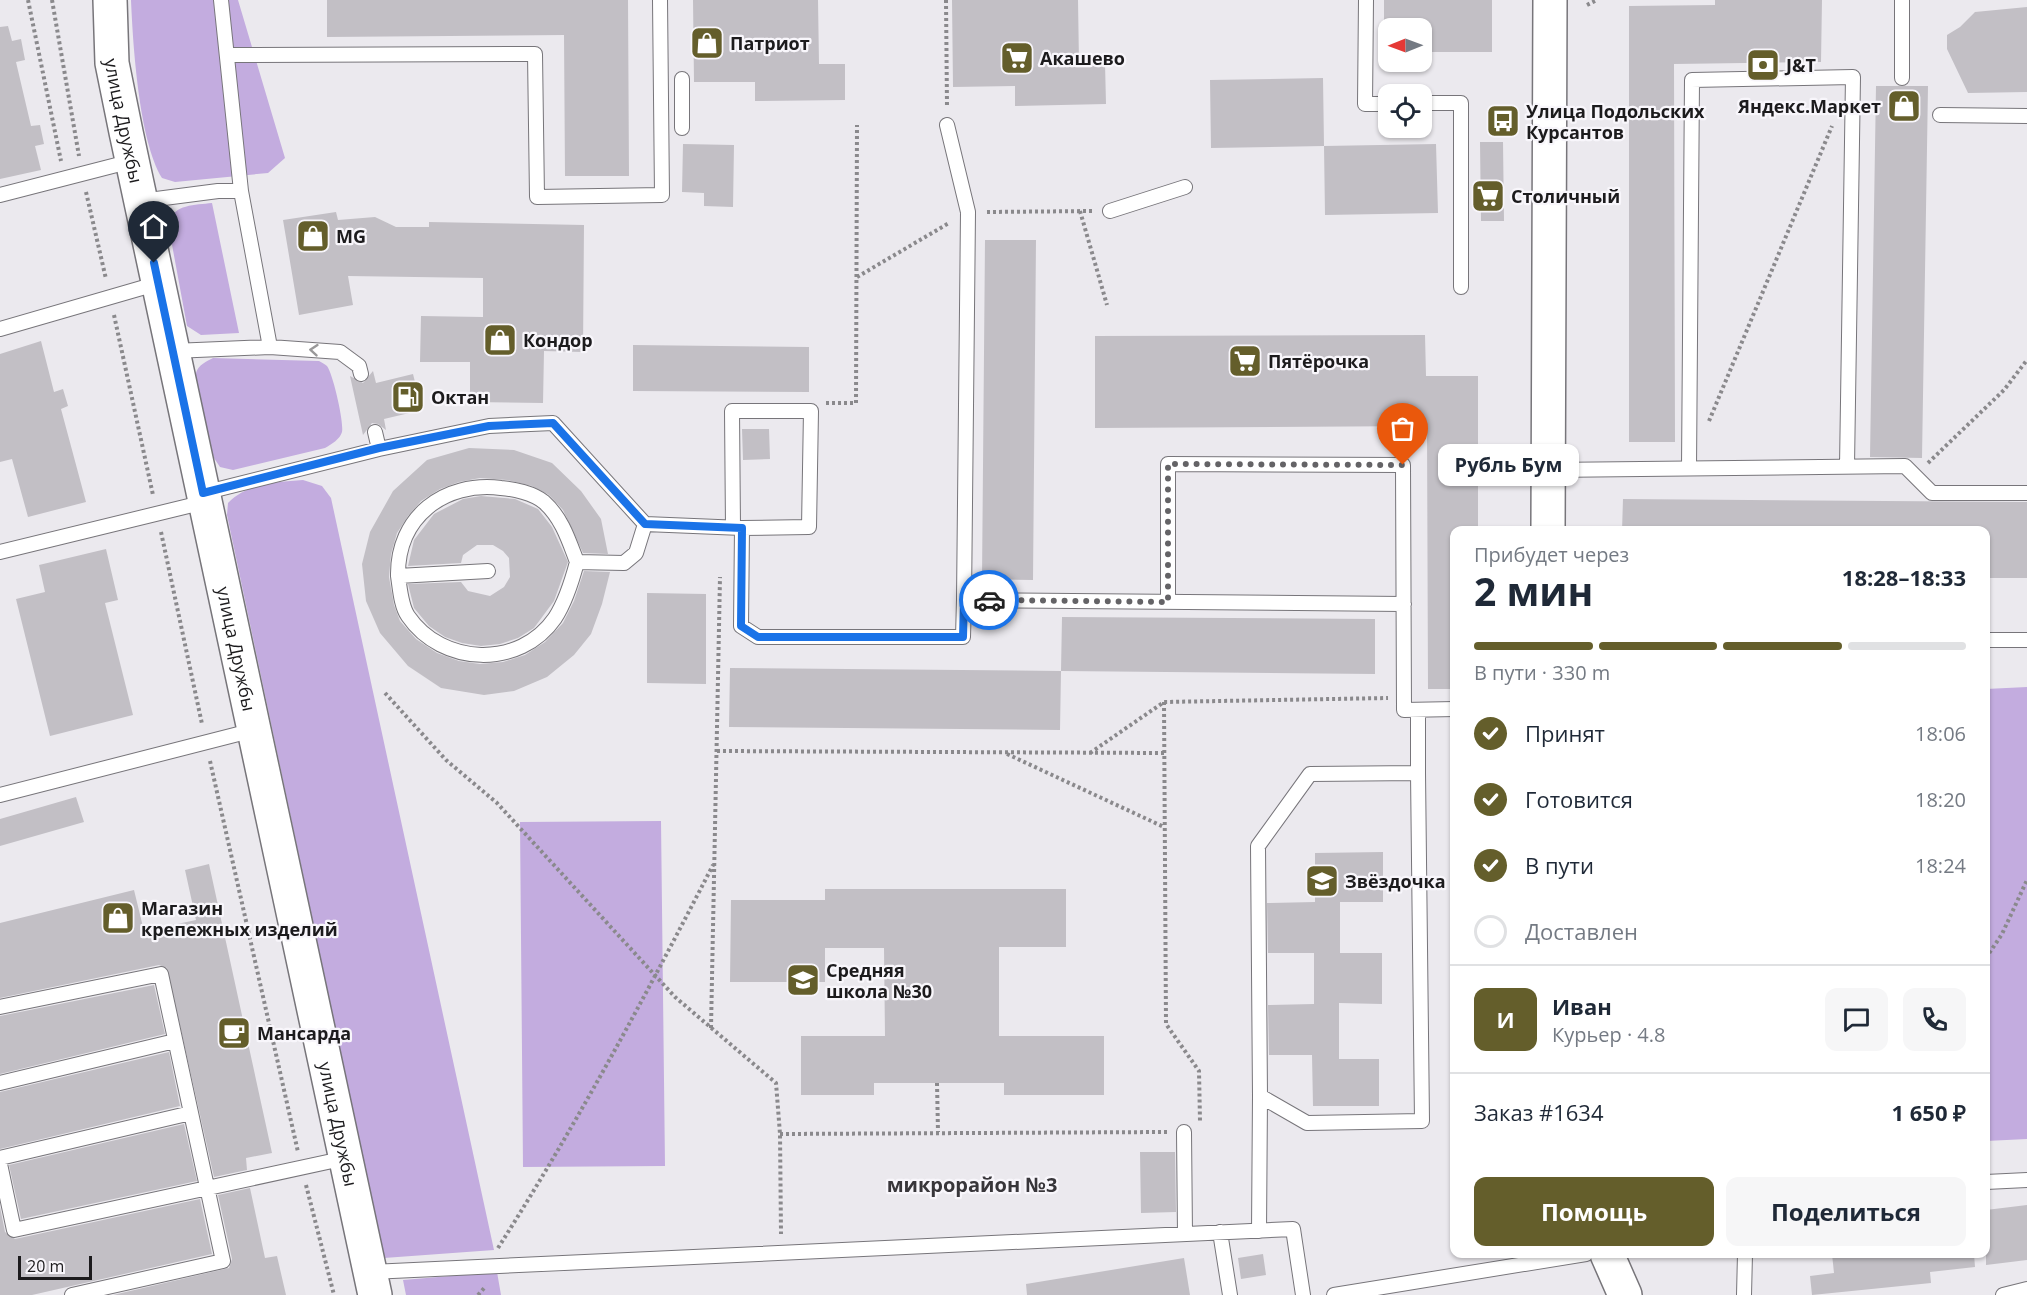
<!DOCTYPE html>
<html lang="ru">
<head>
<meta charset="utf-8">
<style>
  body { margin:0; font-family:"Open Sans",sans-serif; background:#f6f6f7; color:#1f2937; height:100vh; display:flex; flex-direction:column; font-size:22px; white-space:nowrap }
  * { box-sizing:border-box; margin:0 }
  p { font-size:20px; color:#747a83 }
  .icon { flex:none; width:33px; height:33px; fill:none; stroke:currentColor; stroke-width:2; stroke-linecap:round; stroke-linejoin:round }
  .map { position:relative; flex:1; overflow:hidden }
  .sheet { position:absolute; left:1450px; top:526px; width:540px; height:732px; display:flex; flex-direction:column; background:#fff; border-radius:12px; box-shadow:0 2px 4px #0004 }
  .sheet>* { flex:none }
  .needle { width:39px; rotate:269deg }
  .buttons { position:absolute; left:1378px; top:18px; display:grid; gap:12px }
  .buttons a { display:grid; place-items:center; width:54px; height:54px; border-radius:12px; background:#fff; box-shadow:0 2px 4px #0004; font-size:30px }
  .scale { position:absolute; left:18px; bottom:15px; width:74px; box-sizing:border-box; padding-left:6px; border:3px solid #1c1b1d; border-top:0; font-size:16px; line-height:21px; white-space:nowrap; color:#1c1b1d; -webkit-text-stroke:4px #f8f6fb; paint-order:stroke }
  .pin { position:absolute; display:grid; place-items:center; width:51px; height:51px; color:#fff; margin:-62px -26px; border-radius:50% 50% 50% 0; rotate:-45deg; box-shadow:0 0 6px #0007 }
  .pin .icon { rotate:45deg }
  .courier { position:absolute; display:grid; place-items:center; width:60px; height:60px; margin:-30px; border:4px solid #1a73e8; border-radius:50%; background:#fff; color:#222; box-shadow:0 2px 8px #0007 }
  .bubble { position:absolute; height:42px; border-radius:12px; background:#fff; box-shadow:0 2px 4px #0004; font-size:20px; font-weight:700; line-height:42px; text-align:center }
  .headline em { font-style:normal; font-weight:700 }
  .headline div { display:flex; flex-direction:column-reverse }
  .headline { display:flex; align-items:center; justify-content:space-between; height:102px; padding:0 24px }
  h1 { font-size:39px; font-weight:700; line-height:45px }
  .bar { display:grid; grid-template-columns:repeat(4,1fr); gap:9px 6px; align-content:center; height:72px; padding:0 24px }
  .bar i { height:8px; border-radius:4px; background:#e0e1e3 }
  .bar .current { background:#645e2b }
  .bar p { grid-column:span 4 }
  .line { display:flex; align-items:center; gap:15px; padding:0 24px; border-top:2px solid #e0e1e3 }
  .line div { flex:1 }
  .round { display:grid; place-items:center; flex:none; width:63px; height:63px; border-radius:12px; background:#f6f6f7 }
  ol { padding:0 24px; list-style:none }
  li { display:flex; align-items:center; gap:18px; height:66px }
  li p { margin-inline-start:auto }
  li .icon { padding:6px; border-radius:50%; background:#645e2b; color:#fff; stroke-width:4 }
  li:last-child { color:#747a83 }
  li i { width:33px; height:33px; border:3px solid #e0e1e3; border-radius:50% }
  .primary-button { display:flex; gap:12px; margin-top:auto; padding:12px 24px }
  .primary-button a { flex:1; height:69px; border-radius:12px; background:#645e2b; color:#fff; font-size:24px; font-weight:700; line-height:69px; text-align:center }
  .primary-button a+a { background:#f6f6f7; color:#1f2937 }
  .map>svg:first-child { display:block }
</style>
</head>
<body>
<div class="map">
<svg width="2027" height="1295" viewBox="0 0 2027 1295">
  <rect width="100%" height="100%" fill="#ebe9ee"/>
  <path fill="#c3acdf" d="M 131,0 L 238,0 L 285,158 L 268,173 L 175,182 L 162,178 C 139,140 133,46 131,0 Z
    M 212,203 L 239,333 L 201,335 L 187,326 L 168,223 C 174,204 195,205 212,203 Z
    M 213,358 L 319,361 C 322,363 325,364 327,366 C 333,374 344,422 342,432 C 340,439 332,444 325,448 L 233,470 L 220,467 L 214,458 C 209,441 192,388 196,373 C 198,365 207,361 213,358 Z
    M 303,480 L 322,486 L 331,498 L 494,1250 L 384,1258 L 227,515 L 228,503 C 248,483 276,482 303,480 Z
    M 2027,687 L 2027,1139 L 1986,1141 L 1986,689 Z
    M 661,821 L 665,1166 L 523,1167 L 520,822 Z
    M 497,1272 L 501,1295 L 406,1295 L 403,1280 Z"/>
  <path fill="#c2bfc5" d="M 327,0 L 628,0 L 629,176 L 565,176 L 564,35 L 327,37 Z
    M 693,0 L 818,0 L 819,64 L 845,64 L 845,100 L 755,101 L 755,82 L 694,82 Z
    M 952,0 L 1078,0 L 1079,63 L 1105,63 L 1106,104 L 1015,106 L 1015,86 L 953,87 Z
    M 1384,0 L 1492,0 L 1492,52 L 1422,52 L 1422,28 L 1389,28 L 1389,52 L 1384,51 Z
    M 1715,0 L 1822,0 L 1821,62 L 1674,64 L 1675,442 L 1629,442 L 1629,6 L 1715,5 Z
    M 2027,7 L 2027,92 L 1968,93 L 1947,49 L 1947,35 L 1960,27 L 1975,12 Z
    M 8,26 L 12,41 L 21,39 L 25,60 L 16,62 L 31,126 L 40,125 L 44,144 L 35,146 L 41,170 L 0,179 L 0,27 Z
    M 1323,78 L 1324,146 L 1211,148 L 1210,80 Z
    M 1876,86 L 1928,86 L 1922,458 L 1870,457 Z
    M 1480,142 L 1503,142 L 1504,221 L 1481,221 Z
    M 683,144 L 734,145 L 733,207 L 704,206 L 704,193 L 682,192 Z
    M 1436,144 L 1438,213 L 1325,215 L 1324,146 Z
    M 336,212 L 338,220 L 375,217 L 396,227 L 429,227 L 429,222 L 584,225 L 583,352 L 544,351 L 543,403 L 470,402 L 470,362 L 420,362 L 421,316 L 483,317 L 483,278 L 348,276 L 353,305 L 299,315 L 283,220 Z
    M 985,240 L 1036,240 L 1033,580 L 982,579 Z
    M 1425,335 L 1426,376 L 1478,376 L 1478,531 L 1455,531 L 1455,689 L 1428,689 L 1427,426 L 1095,428 L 1095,336 Z
    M 41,341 L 54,392 L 63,389 L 68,406 L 61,409 L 86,502 L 28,517 L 12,459 L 0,462 L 0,354 Z
    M 633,345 L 809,347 L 809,392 L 633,391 Z
    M 373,371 L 376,383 L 413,374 L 422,410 L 384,419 L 386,430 L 378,424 L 372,423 L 363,435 L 350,376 L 363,383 Z
    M 742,429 L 769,429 L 770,459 L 743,460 Z
    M 469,448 L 514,450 L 552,463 L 581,491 L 601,519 L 608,554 L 583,553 L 563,510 L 549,495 L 532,486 L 507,480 L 480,478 L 459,482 L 440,489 L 421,501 L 408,516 L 397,533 L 391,554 L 389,577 L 394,605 L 400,621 L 416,639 L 437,653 L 459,661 L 480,664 L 503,662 L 525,655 L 545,642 L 563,623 L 574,601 L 584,571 L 610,572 L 602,604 L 591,634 L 574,655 L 547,677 L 514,691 L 484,695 L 441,688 L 408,666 L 380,633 L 366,601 L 362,564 L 370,532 L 393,491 L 427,460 Z
    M 481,496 L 515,499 L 538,509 L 552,527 L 568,562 L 554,601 L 534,628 L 518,638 L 500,644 L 481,646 L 462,643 L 445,637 L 429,626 L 414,608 L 408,584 L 461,582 L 468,591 L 490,596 L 504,587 L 510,577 L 509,558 L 503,551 L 493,545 L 477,545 L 463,555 L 461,563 L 408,566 L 414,540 L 434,514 L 463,499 Z
    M 1623,499 L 2027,502 L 2027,578 L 1986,578 L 1986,531 L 1622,531 Z
    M 106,549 L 118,600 L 105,603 L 133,715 L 50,736 L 16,599 L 45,592 L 39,565 Z
    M 647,593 L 706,594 L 706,684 L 647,683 Z
    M 1062,617 L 1375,619 L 1375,674 L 1061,671 Z
    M 730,668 L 1061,671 L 1060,730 L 729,727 Z
    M 76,797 L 84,822 L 0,846 L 0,819 Z
    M 1383,852 L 1383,902 L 1340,902 L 1340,953 L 1382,953 L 1382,1004 L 1339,1003 L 1339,1059 L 1379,1059 L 1379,1106 L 1313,1106 L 1312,1055 L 1269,1055 L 1268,1005 L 1314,1004 L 1314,953 L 1268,953 L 1267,903 L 1315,902 L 1315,853 Z
    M 209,864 L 272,1153 L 246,1158 L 247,1170 L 214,1177 L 167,968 L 159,965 L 0,998 L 0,923 L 134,890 L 144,931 L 196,920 L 185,870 Z
    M 825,889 L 1066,889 L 1066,947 L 999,947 L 999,1036 L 1104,1036 L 1104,1095 L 1004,1095 L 1004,1083 L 874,1083 L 874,1095 L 801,1095 L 801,1036 L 885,1036 L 884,948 L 825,948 L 825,982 L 730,982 L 731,900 L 825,900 Z
    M 154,985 L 165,1034 L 0,1074 L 0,1016 Z
    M 169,1052 L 180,1106 L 0,1149 L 0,1092 Z
    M 184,1124 L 197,1181 L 21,1219 L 9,1165 Z
    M 1140,1152 L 1175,1152 L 1176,1212 L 1141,1213 Z
    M 250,1188 L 265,1258 L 277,1256 L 286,1295 L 113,1295 L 229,1268 L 232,1259 L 218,1195 Z
    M 200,1199 L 212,1254 L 32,1295 L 0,1295 L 0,1207 L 5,1232 L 15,1239 Z
    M 2027,1205 L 2027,1260 L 1986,1265 L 1986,1210 Z
    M 1263,1254 L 1266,1275 L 1241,1279 L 1238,1258 Z
    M 1832,1254 L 1974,1254 L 1975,1267 L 1930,1272 L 1931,1283 L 1812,1295 L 1810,1276 L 1834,1273 Z
    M 1184,1258 L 1190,1295 L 1027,1295 L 1026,1284 Z"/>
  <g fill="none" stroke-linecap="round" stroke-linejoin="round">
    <defs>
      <path id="service" d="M 221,0 L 241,191 L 270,347
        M 1366,0 L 1365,104 L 1389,104
        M 1902,0 L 1902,78
        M 227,55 L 535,54 L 537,197 L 662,195 L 660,0
        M 682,79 L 682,128
        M 1422,103 L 1461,103 L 1461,287
        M 1940,115 L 2027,116
        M 947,125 L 968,212 L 964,600
        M 0,195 L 132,161
        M 141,201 L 218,191 L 241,191
        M 1110,211 L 1185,187
        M 0,329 L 159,283
        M 173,351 L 270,347 L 340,352 L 359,366 L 361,374
        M 375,432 L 379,449
        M 1689,468 L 1692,80 L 1853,77 L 1847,466
        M 1549,470 L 1905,466 L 1932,493 L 2027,493
        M 203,493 L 379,449 L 489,426 L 553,423 L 645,524 L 742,528 L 741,626 L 758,637 L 963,637 L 964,600 L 1404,604
        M 733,527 L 732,411 L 811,411 L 809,527 L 742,528
        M 0,552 L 205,502
        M 488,571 L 398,576 C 397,517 444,481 501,488 C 514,489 533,493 544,502 C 562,518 569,541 577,562 L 624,563 L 636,553 L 645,524
        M 398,576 C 400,589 401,606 408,616 C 442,666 520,669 555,618 C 566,601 572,581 577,562
        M 1168,602 L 1168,464 L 1403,465 L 1404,710 L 1455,709
        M 1986,640 L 2027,640
        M 1418,710 L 1418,773 L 1310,774 L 1258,846 L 1260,1096 L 1307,1123 L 1422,1121 L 1418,773
        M 0,795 L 254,730
        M 0,1007 L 161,974 L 223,1261 L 72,1295
        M 0,1083 L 175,1041
        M 1184,1132 L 1185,1234
        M 0,1158 L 191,1113
        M 0,1164 L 14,1230 L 346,1158
        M 1986,1182 L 2027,1180
        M 1259,1231 L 1260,1096
        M 1220,1232 L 1230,1295
        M 371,1272 L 1293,1229 L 1303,1295
        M 1334,1295 L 1586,1254
        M 1744,1295 L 1745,1254
        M 2003,1295 L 2027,1289"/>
      <path id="tertiary" d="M 1548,531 L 1550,0
        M 1607,1254 L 1625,1295"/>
      <g id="primary">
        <path id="s1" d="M 110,0 L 112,63 L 126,132 L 375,1295"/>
      </g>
    </defs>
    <use href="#service" stroke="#77757a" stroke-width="16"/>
    <use href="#tertiary" stroke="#77757a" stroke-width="36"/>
    <use href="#primary" stroke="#77757a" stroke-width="36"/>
    <path stroke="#8a898c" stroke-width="4" stroke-dasharray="3 3" stroke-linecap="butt" d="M 28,0 L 61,161
      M 52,0 L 79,156
      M 946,0 L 947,106
      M 1587,5 L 1597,0
      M 86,192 L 106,279
      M 1080,211 L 1107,305
      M 987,212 L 1093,211
      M 857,277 L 949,223
      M 114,315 L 153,495
      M 826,403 L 856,403 L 857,125
      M 1709,421 L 1832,126
      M 1928,463 L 2004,390 L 2027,360
      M 161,532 L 202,724
      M 385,693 L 446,760 L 497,803 L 675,997 L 776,1083 L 780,1134 L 781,1234
      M 1164,702 L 1166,1024 L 1199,1071 L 1200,1121
      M 717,751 L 1164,753
      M 1090,753 L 1164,702 L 1388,698
      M 1007,754 L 1164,827
      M 210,761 L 298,1152
      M 1986,958 L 2002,934 L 2027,880
      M 711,1028 L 720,577
      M 937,1083 L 938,1132
      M 780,1134 L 1167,1132
      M 306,1185 L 334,1295
      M 498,1248 C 577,1124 646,995 713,865
      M 478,1295 L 486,1286"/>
    <use href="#service" stroke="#fff" stroke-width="14"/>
    <use href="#tertiary" stroke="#fff" stroke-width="33"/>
    <use href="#primary" stroke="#fff" stroke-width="33"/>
  </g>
  <defs><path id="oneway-chevron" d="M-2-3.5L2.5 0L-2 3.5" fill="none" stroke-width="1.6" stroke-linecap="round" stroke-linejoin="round" transform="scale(1.5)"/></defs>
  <use stroke="#999899" href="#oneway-chevron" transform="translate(314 350) rotate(-175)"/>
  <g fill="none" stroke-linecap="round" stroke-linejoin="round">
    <path stroke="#646366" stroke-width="6" stroke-dasharray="0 10.8" d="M 989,600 L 1168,602 L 1168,464 L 1403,465"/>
    <path stroke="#1a73e8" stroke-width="8" d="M 154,263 L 203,493 L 379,448 L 489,426 L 553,423 L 645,524 L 742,528 L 741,626 L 758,637 L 963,637 L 964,600 L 989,600"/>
  </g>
  <defs>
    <symbol id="shop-square" viewBox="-11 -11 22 22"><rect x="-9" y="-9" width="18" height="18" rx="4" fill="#645e2b" stroke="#f8f6fb"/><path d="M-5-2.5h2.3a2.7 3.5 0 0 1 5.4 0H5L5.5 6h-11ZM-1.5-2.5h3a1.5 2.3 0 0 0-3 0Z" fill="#fff"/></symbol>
    <symbol id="supermarket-square" viewBox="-11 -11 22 22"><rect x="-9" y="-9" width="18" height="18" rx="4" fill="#645e2b" stroke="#f8f6fb"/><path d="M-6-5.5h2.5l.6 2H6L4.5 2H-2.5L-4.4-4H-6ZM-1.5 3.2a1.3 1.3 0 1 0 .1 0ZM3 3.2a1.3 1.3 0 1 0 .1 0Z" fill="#fff"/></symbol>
    <symbol id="bank-square" viewBox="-11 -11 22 22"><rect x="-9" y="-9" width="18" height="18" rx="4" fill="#645e2b" stroke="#f8f6fb"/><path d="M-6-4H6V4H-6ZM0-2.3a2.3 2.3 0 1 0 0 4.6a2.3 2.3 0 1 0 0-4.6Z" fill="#fff"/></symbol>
    <symbol id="bus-square" viewBox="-11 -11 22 22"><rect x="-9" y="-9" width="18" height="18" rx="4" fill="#645e2b" stroke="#f8f6fb"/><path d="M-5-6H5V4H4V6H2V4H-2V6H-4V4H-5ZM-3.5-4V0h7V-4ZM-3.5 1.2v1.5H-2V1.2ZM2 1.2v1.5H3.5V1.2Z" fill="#fff"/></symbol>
    <symbol id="fuel-square" viewBox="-11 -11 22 22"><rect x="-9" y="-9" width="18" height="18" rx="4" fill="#645e2b" stroke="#f8f6fb"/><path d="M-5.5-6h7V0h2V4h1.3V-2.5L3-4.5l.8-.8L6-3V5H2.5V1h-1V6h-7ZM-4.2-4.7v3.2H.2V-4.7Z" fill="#fff"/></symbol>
    <symbol id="school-square" viewBox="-11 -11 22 22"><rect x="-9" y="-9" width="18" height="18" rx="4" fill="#645e2b" stroke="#f8f6fb"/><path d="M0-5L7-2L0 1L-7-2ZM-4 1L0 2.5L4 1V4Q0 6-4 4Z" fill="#fff"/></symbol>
    <symbol id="cafe-square" viewBox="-11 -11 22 22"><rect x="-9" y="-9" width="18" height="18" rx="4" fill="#645e2b" stroke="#f8f6fb"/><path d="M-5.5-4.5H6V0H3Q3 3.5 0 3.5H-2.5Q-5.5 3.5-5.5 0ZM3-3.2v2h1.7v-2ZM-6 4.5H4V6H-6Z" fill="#fff"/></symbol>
  </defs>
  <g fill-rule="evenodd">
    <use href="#shop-square" x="688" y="24" width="38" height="38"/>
    <use href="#supermarket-square" x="998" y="39" width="38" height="38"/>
    <use href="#bank-square" x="1744" y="46" width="38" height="38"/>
    <use href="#shop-square" x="1885" y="87" width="38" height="38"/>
    <use href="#bus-square" x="1484" y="102" width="38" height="38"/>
    <use href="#supermarket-square" x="1469" y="177" width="38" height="38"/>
    <use href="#shop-square" x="294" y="217" width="38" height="38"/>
    <use href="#shop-square" x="481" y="321" width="38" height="38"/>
    <use href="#supermarket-square" x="1226" y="342" width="38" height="38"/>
    <use href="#fuel-square" x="389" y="378" width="38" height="38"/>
    <use href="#school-square" x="1303" y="862" width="38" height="38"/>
    <use href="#shop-square" x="99" y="899" width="38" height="38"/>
    <use href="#school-square" x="784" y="961" width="38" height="38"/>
    <use href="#cafe-square" x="215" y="1014" width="38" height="38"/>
  </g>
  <g text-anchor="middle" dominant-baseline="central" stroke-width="4.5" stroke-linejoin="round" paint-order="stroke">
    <g font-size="18" font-weight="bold" fill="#1c1b1d" stroke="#f8f6fb" text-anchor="start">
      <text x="730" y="43">Патриот</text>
      <text x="1040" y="58">Акашево</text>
      <text x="1786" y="65">J&amp;T</text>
      <text x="1881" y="106" text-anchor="end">Яндекс.Маркет</text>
      <text x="1526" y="111">Улица Подольских<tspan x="1526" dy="21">Курсантов</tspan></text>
      <text x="1511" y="196">Столичный</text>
      <text x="336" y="236">MG</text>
      <text x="523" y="340">Кондор</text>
      <text x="1268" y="361">Пятёрочка</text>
      <text x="431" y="397">Октан</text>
      <text x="1345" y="881">Звёздочка</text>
      <text x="141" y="908">Магазин<tspan x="141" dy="21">крепежных изделий</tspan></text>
      <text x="826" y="970">Средняя<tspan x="826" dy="21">школа №30</tspan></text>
      <text x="257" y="1033">Мансарда</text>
    </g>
    <g font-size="18" fill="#1c1b1d" stroke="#f8f6fb">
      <text stroke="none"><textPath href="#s1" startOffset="122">улица Дружбы</textPath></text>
      <text stroke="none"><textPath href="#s1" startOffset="662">улица Дружбы</textPath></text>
      <text stroke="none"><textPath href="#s1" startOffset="1148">улица Дружбы</textPath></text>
    </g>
    <g font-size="20" font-weight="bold" fill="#38363a" stroke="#f8f6fb">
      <text x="972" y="1184">микрорайон №3</text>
    </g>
  </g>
</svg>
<div class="buttons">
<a><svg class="needle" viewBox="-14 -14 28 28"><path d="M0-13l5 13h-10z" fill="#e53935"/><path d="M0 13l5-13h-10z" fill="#747a83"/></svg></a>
<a><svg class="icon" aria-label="locate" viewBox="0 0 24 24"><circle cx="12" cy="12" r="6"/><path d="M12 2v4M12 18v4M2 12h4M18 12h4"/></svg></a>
</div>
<div class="scale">20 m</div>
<div class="pin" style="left:1403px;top:465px;background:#ea580c"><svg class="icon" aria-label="bag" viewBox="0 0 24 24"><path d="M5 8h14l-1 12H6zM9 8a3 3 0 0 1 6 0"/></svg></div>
<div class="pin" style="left:154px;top:263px;background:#1f2937"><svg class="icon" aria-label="home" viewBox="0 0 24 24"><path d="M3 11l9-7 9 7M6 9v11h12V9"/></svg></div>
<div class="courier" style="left:989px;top:600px"><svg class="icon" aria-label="car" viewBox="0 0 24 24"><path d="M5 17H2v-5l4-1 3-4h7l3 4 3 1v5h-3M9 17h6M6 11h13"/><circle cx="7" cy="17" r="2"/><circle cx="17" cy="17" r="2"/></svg></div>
<div class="bubble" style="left:1438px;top:444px;width:141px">Рубль Бум</div>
<section class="sheet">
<div class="headline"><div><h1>2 мин</h1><p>Прибудет через</p></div><em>18:28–18:33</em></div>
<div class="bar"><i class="current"></i><i class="current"></i><i class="current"></i><i></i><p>В пути · 330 m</p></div>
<ol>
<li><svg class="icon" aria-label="check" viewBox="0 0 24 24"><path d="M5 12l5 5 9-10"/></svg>Принят<p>18:06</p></li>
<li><svg class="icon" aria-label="check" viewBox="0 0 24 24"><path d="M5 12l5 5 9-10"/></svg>Готовится<p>18:20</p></li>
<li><svg class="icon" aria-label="check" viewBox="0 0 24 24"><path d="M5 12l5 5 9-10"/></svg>В пути<p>18:24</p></li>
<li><i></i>Доставлен</li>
</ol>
<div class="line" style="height:108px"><b class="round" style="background:#645e2b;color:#fff">И</b><div><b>Иван</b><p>Курьер · 4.8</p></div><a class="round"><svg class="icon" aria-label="chat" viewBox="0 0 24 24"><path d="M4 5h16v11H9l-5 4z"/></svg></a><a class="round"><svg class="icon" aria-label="phone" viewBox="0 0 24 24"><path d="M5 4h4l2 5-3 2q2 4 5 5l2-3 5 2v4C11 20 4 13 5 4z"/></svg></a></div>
<div class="line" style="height:78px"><div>Заказ #1634</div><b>1 650 ₽</b></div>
<div class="primary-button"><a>Помощь</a><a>Поделиться</a></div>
</section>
</div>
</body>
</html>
